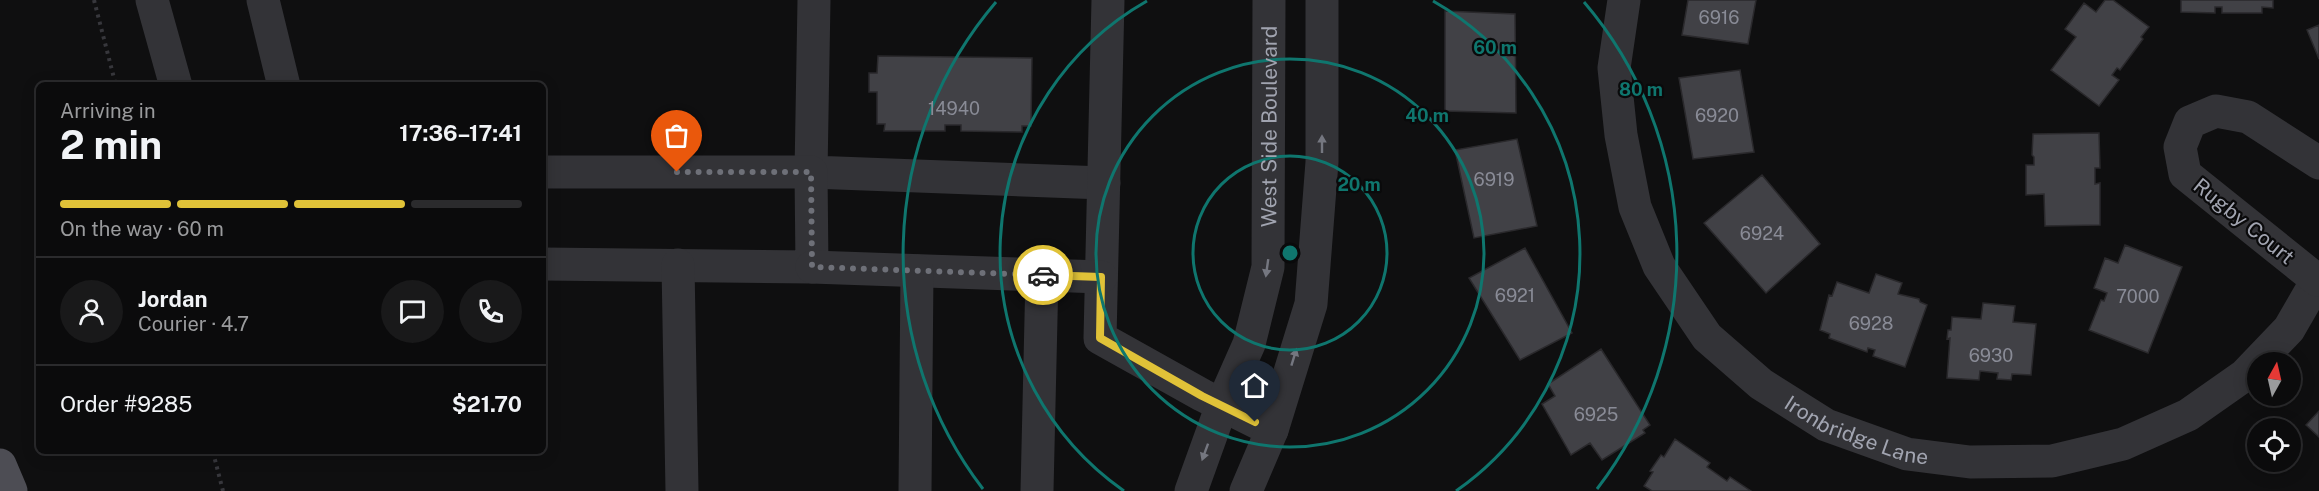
<!DOCTYPE html>
<html lang="en">
<head>
<meta charset="utf-8">
<style>
  body { margin:0; font-family:"Public Sans",sans-serif; background:#19191a; color:#f1f3f6; height:100vh; display:flex; flex-direction:column; font-size:22px; white-space:nowrap }
  * { box-sizing:border-box; margin:0 }
  p { font-size:20px; color:#9a9b9d }
  .icon { flex:none; width:33px; height:33px; fill:none; stroke:currentColor; stroke-width:2; stroke-linecap:round; stroke-linejoin:round }
  .map { position:relative; flex:1; overflow:hidden }
  .details { position:absolute; left:36px; top:82px; width:510px; height:372px; display:flex; flex-direction:column; background:#0b0b0c; border-radius:9px; box-shadow:0 3px 15px #0003,0 0 0 2px #2b2b2d }
  .details>* { flex:none }
  .needle { width:39px; rotate:8deg }
  .tools { position:absolute; left:2247px; top:352px; display:grid; gap:12px }
  .tools a { display:grid; place-items:center; width:54px; height:54px; border-radius:50%; background:#0b0b0c; box-shadow:0 3px 15px #0003,0 0 0 2px #2b2b2d; font-size:30px }
  .pin { position:absolute; display:grid; place-items:center; width:51px; height:51px; color:#fff; margin:-62px -26px; border-radius:50% 50% 50% 0; rotate:-45deg; box-shadow:0 0 6px #0007 }
  .pin .icon { rotate:45deg }
  .courier { position:absolute; display:grid; place-items:center; width:60px; height:60px; margin:-30px; border:4px solid #e0c238; border-radius:50%; background:#fff; color:#222; box-shadow:0 2px 8px #0007 }
  .overview em { font-style:normal; font-weight:700 }
  .overview div { display:flex; flex-direction:column-reverse }
  .overview { display:flex; align-items:center; justify-content:space-between; height:102px; padding:0 24px }
  h1 { font-size:39px; font-weight:700; line-height:45px }
  .bar { display:grid; grid-template-columns:repeat(4,1fr); gap:9px 6px; align-content:center; height:72px; padding:0 24px }
  .bar i { height:8px; border-radius:4px; background:#2b2b2d }
  .bar .active { background:#e0c238 }
  .bar p { grid-column:span 4 }
  .line { display:flex; align-items:center; gap:15px; padding:0 24px; border-top:2px solid #2b2b2d }
  .line div { flex:1 }
  .round { display:grid; place-items:center; flex:none; width:63px; height:63px; border-radius:32px; background:#19191a }
  .map>svg:first-child { display:block }
</style>
</head>
<body>
<div class="map">
<svg width="2319" height="491" viewBox="0 0 2319 491">
  <rect width="100%" height="100%" fill="#0f0f10"/>
  <path fill="#414146" stroke="#2a292c" stroke-width="1.5" d="M 1688,0 L 1756,0 L 1748,44 L 1682,35 Z
    M 2105,0 L 2113,0 L 2149,27 L 2141,37 L 2143,39 L 2120,70 L 2117,68 L 2112,75 L 2119,80 L 2099,106 L 2051,70 L 2076,37 L 2065,29 L 2084,3 L 2096,12 Z
    M 2181,0 L 2273,0 L 2273,8 L 2262,7 L 2262,13 L 2222,13 L 2222,7 L 2215,7 L 2215,13 L 2181,12 Z
    M 1445,11 L 1515,14 L 1516,113 L 1445,111 Z
    M 2319,25 L 2319,59 L 2307,30 Z
    M 878,56 L 1032,58 L 1031,126 L 1022,126 L 1022,132 L 961,131 L 961,125 L 945,125 L 945,131 L 884,131 L 885,124 L 877,124 L 877,92 L 869,92 L 869,73 L 877,73 Z
    M 1740,70 L 1754,152 L 1693,159 L 1679,78 Z
    M 2099,133 L 2100,168 L 2095,168 L 2095,184 L 2100,183 L 2100,225 L 2045,226 L 2044,194 L 2026,195 L 2026,165 L 2034,165 L 2034,157 L 2032,155 L 2033,134 Z
    M 1517,139 L 1537,226 L 1474,238 L 1455,150 Z
    M 1762,175 L 1820,244 L 1766,293 L 1704,223 Z
    M 2125,245 L 2182,267 L 2148,353 L 2089,330 L 2101,300 L 2104,301 L 2107,293 L 2094,288 L 2105,258 L 2118,263 Z
    M 1525,248 L 1572,333 L 1520,360 L 1469,278 Z
    M 1876,274 L 1902,283 L 1898,294 L 1919,299 L 1920,302 L 1927,305 L 1905,367 L 1873,356 L 1875,350 L 1868,348 L 1867,352 L 1829,338 L 1830,334 L 1820,330 L 1829,295 L 1832,296 L 1837,282 L 1869,293 Z
    M 1983,303 L 2015,306 L 2013,322 L 2036,324 L 2031,375 L 2012,374 L 2011,380 L 1997,379 L 1998,373 L 1980,371 L 1979,380 L 1947,378 L 1950,338 L 1947,339 L 1948,330 L 1951,330 L 1952,317 L 1981,319 Z
    M 1601,349 L 1650,425 L 1643,430 L 1645,433 L 1602,460 L 1590,443 L 1571,455 L 1542,404 L 1555,396 L 1548,384 Z
    M 2319,411 L 2319,437 L 2306,425 Z
    M 1675,439 L 1710,463 L 1707,467 L 1727,481 L 1730,477 L 1751,491 L 1652,491 L 1644,486 L 1653,472 L 1650,471 L 1661,455 L 1664,457 Z"/>
  <g fill="none" stroke-linecap="round" stroke-linejoin="round">
    <path stroke="#37373c" stroke-width="4" stroke-dasharray="3 4.5" stroke-linecap="butt" d="M 94,0 L 116,86
      M 213,452 L 223,491"/>
    <g stroke="#333337" stroke-width="33">
      <path d="M 152,0 L 176,86"/>
      <path d="M 263,0 L 284,86"/>
      <path d="M 814,0 L 811,172 L 1104,183"/>
      <path d="M 1108,0 L 1100,338 L 1202,395 L 1272,430"/>
      <path id="s1" d="M 1624,0 L 1614,68 L 1621,135 L 1635,207 L 1659,266 L 1707,337 L 1761,384 L 1826,425 L 1907,454 L 1970,462 L 2052,461 L 2123,444 L 2188,415 L 2245,375 L 2289,329 L 2319,277"/>
      <path d="M 543,172 L 811,172 L 812,267 L 543,264"/>
      <path d="M 678,265 L 682,491"/>
      <path d="M 812,267 L 1101,277"/>
      <path d="M 2317,280 L 2185,174 L 2180,147 L 2190,122 L 2216,111 L 2248,117 L 2319,163"/>
      <path d="M 915,491 L 917,271"/>
      <path d="M 1037,491 L 1042,275"/>
      <path id="s2" d="M 1191,491 L 1222,405 L 1249,344 L 1268,267 L 1269,0"/>
      <path d="M 1246,491 L 1272,430 L 1311,304 L 1322,162 L 1322,0"/>
    </g>
    <path stroke="#4d4d54" stroke-width="33" d="M 0,465 L 11,491"/>
  </g>
  <defs><path id="oneway-solid" d="M-6-.8H1V-3.2L6.5 0L1 3.2V.8H-6Z" transform="scale(1.5)"/></defs>
  <g fill="#757780">
    <use href="#oneway-solid" transform="translate(1322 144) rotate(-90)"/>
    <use href="#oneway-solid" transform="translate(1267 268) rotate(98)"/>
    <use href="#oneway-solid" transform="translate(1294 357) rotate(-73)"/>
    <use href="#oneway-solid" transform="translate(1205 452) rotate(110)"/>
  </g>
  <g fill="none" stroke-linecap="round" stroke-linejoin="round">
    <path stroke="#6e7078" stroke-width="6" stroke-dasharray="0 10.8" d="M 677,172 L 811,172 L 812,267 L 1043,275"/>
    <path stroke="#e0c238" stroke-width="8" d="M 1043,275 L 1101,277 L 1100,338 L 1202,396 L 1255,422"/>
  </g>
  <g fill="none" stroke="#0f766e" stroke-width="3">
    <circle cx="1290" cy="253" r="97"/>
    <circle cx="1290" cy="253" r="194"/>
    <path d="M1124 491A290 290 0 0 1 1147 1M1433 1A290 290 0 0 1 1456 491"/>
    <path d="M983 489A387 387 0 0 1 996 2M1584 2A387 387 0 0 1 1597 489"/>
  </g>
  <g text-anchor="middle" dominant-baseline="central" stroke-width="4.5" stroke-linejoin="round" paint-order="stroke">
    <g font-size="18" fill="#898b96">
      <text x="1719" y="17">6916</text>
      <text x="954" y="108">14940</text>
      <text x="1717" y="115">6920</text>
      <text x="1494" y="179">6919</text>
      <text x="1762" y="233">6924</text>
      <text x="1515" y="295">6921</text>
      <text x="2138" y="296">7000</text>
      <text x="1871" y="323">6928</text>
      <text x="1991" y="355">6930</text>
      <text x="1596" y="414">6925</text>
    </g>
    <g font-size="21" fill="#a1a4b0" stroke="#0a0a0b">
      <text stroke="none"><textPath href="#s2" startOffset="378">West Side Boulevard</textPath></text>
      <text transform="translate(2244 221) rotate(39)">Rugby Court</text>
      <text stroke="none"><textPath href="#s1" startOffset="538">Ironbridge Lane</textPath></text>
    </g>
  </g>
  <circle cx="1290" cy="253" r="9" fill="#0f766e" stroke="#0a0a0b" stroke-width="3"/>
  <g font-size="18" text-anchor="middle" font-weight="bold" fill="#0f766e" stroke="#0a0a0b" stroke-width="4.5" stroke-linejoin="round" paint-order="stroke">
    <text x="1495" y="54">60 m</text>
    <text x="1641" y="96">80 m</text>
    <text x="1427" y="122">40 m</text>
    <text x="1359" y="191">20 m</text>
  </g>
</svg>
<div class="tools">
<a><svg class="needle" viewBox="-14 -14 28 28"><path d="M0-13l5 13h-10z" fill="#e53935"/><path d="M0 13l5-13h-10z" fill="#9a9b9d"/></svg></a>
<a><svg class="icon" aria-label="locate" viewBox="0 0 24 24"><circle cx="12" cy="12" r="6"/><path d="M12 2v4M12 18v4M2 12h4M18 12h4"/></svg></a>
</div>
<div class="pin" style="left:677px;top:172px;background:#ea580c"><svg class="icon" aria-label="bag" viewBox="0 0 24 24"><path d="M5 8h14l-1 12H6zM9 8a3 3 0 0 1 6 0"/></svg></div>
<div class="pin" style="left:1255px;top:422px;background:#1f2937"><svg class="icon" aria-label="home" viewBox="0 0 24 24"><path d="M3 11l9-7 9 7M6 9v11h12V9"/></svg></div>
<div class="courier" style="left:1043px;top:275px"><svg class="icon" aria-label="car" viewBox="0 0 24 24"><path d="M5 17H2v-5l4-1 3-4h7l3 4 3 1v5h-3M9 17h6M6 11h13"/><circle cx="7" cy="17" r="2"/><circle cx="17" cy="17" r="2"/></svg></div>
<section class="details">
<div class="overview"><div><h1>2 min</h1><p>Arriving in</p></div><em>17:36–17:41</em></div>
<div class="bar"><i class="active"></i><i class="active"></i><i class="active"></i><i></i><p>On the way · 60 m</p></div>
<div class="line" style="height:108px"><a class="round"><svg class="icon" aria-label="person" viewBox="0 0 24 24"><circle cx="12" cy="8" r="4"/><path d="M4 21q1-7 8-7t8 7"/></svg></a><div><b>Jordan</b><p>Courier · 4.7</p></div><a class="round"><svg class="icon" aria-label="chat" viewBox="0 0 24 24"><path d="M4 5h16v11H9l-5 4z"/></svg></a><a class="round"><svg class="icon" aria-label="phone" viewBox="0 0 24 24"><path d="M5 4h4l2 5-3 2q2 4 5 5l2-3 5 2v4C11 20 4 13 5 4z"/></svg></a></div>
<div class="line" style="height:78px"><div>Order #9285</div><b>$21.70</b></div>
</section>
</div>
</body>
</html>
